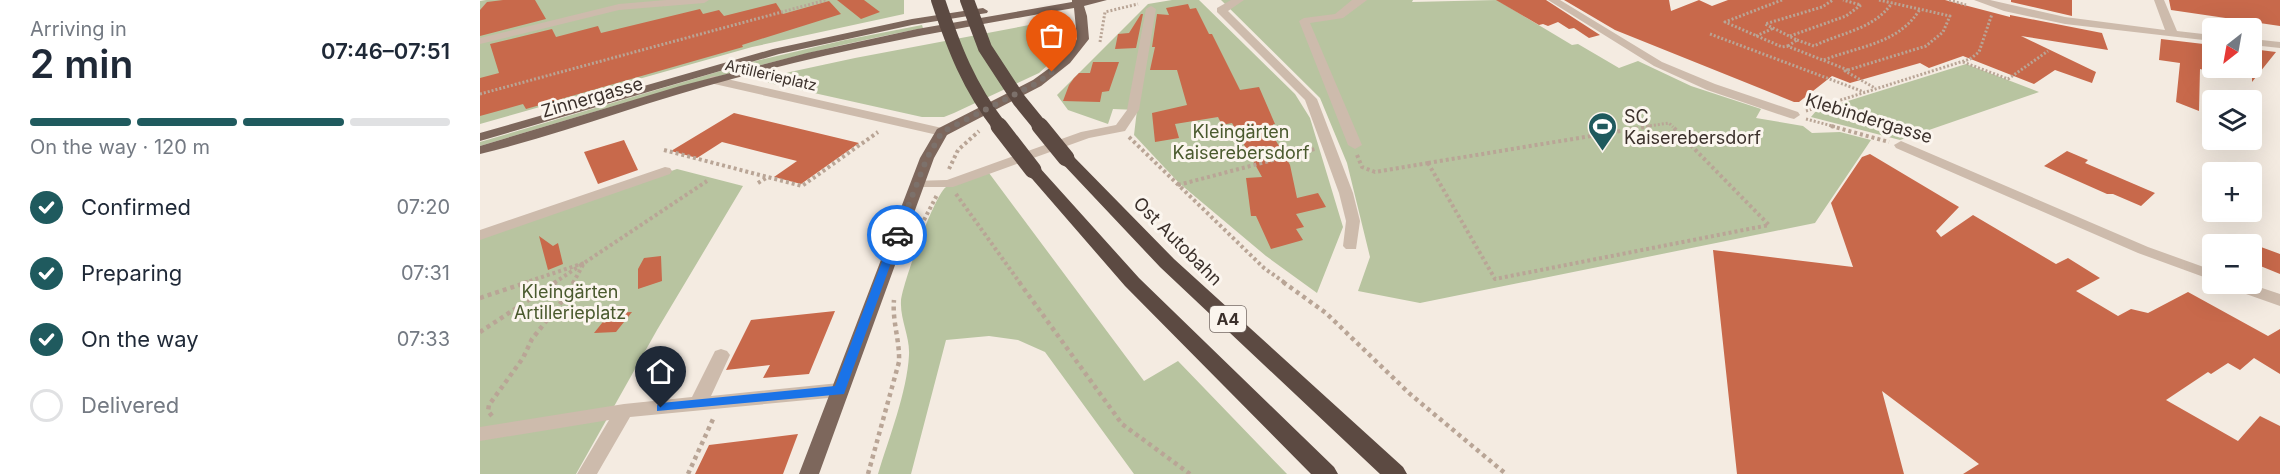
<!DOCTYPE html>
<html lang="en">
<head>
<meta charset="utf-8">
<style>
  body { margin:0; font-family:Inter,sans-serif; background:#f2f2f3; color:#1f2937; height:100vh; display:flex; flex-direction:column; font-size:22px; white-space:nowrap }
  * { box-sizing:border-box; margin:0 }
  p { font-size:20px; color:#747a83 }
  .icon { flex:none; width:33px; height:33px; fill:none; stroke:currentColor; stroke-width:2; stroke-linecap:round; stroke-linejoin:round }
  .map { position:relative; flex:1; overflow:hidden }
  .panel { display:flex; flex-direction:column; background:#fff; width:480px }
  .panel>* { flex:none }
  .needle { width:39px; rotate:211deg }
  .controls { position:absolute; left:1722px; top:18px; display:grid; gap:12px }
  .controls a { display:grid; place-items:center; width:60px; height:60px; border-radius:6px; background:#fff; box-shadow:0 6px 24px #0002; font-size:30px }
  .pin { position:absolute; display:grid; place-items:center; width:51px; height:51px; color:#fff; margin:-62px -26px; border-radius:50% 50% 50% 0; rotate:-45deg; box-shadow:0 0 6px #0007 }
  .pin .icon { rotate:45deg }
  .courier { position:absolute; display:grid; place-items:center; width:60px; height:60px; margin:-30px; border:4px solid #1a73e8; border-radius:50%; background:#fff; color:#222; box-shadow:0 2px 8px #0007 }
  .overview em { font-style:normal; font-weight:600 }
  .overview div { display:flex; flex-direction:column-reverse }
  .overview { display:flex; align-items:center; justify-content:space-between; height:102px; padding:0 30px }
  h1 { font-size:39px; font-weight:600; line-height:45px }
  .bar { display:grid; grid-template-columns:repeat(4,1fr); gap:9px 6px; align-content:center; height:72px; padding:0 30px }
  .bar i { height:8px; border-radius:4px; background:#e0e1e3 }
  .bar .active { background:#1f5a5e }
  .bar p { grid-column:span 4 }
  ol { padding:0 30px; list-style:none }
  li { display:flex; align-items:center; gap:18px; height:66px }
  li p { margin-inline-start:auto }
  li .icon { padding:6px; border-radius:50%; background:#1f5a5e; color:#fff; stroke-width:4 }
  li:last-child { color:#747a83 }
  li i { width:33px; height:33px; border:3px solid #e0e1e3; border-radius:50% }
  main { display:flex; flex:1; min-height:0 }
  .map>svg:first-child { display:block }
</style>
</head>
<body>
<main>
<section class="panel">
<div class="overview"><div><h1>2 min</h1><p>Arriving in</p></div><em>07:46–07:51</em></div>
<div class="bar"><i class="active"></i><i class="active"></i><i class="active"></i><i></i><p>On the way · 120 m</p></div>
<ol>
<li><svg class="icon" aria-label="check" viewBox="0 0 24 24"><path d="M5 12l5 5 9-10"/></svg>Confirmed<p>07:20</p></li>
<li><svg class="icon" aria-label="check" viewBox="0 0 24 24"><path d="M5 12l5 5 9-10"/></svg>Preparing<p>07:31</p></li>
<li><svg class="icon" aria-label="check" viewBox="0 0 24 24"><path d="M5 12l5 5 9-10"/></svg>On the way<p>07:33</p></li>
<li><i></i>Delivered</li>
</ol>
</section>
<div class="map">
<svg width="1800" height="474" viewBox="0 0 1800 474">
  <rect width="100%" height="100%" fill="#f4ebe1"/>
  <path fill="#b8c4a0" d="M 6,0 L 424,0 L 424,14 L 272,47 L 0,124 L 0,1 Z
    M 692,0 L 719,0 L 815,94 L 830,118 L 863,227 L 837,293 L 786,256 L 699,183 L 654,135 L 657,110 L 633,109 L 628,124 L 588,110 L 577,95 L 668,4 Z
    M 741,0 L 933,0 L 932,2 L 1017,0 L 1092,45 L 1098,44 L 1139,68 L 1158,61 L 1211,86 L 1281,109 L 1276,118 L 1323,126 L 1332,133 L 1360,132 L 1391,140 L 1335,223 L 940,303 L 878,291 L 890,257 L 867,163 L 840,98 Z
    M 576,20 L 584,22 L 587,33 L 569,64 L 559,73 L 474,113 L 464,117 L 442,117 L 289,83 L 285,80 L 310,72 L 375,58 Z
    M 442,25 L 443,28 C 292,57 147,102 0,146 L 0,142 L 271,62 L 365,40 Z
    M 1486,64 L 1559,92 L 1420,140 L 1331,117 L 1336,111 Z
    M 197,169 L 263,186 L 177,330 L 96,474 L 0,474 L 0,237 Z
    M 509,173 L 664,381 L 698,361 L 807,474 L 654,474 L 565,352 L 538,340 L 509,336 L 466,340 L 431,474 L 398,474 C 409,438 427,392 429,355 C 430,336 420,320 421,301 C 422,285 454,196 466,187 C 477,180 496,177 509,173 Z"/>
  <path fill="#c8694b" d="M 23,0 L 55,0 L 66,19 L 0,36 L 0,10 L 7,2 Z
    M 357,0 L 384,0 L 400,12 L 381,19 Z
    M 1016,0 L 1066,0 L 1120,35 L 1109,38 L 1094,28 L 1089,29 L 1078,22 L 1068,26 L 1063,24 L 1059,25 Z
    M 1084,0 L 1189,0 L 1191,11 L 1219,0 L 1232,6 L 1248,0 L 1465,0 L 1530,17 L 1530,15 L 1622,33 L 1628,50 L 1541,36 L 1616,72 L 1612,83 L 1575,70 L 1554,84 L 1483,56 L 1449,68 L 1440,63 L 1370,83 L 1352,76 L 1319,102 L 1314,102 L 1135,30 Z
    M 1531,0 L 1592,0 L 1592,16 L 1531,2 Z
    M 1689,0 L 1800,0 L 1800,26 L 1691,10 Z
    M 349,1 L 361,14 L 262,45 L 263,47 L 46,109 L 43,104 L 0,116 L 0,78 L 19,73 L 10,44 L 72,29 L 76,37 L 118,26 L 121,33 L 220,9 L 223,14 L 239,10 L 244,16 L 296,3 L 303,14 Z
    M 708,4 L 710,9 L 716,8 L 729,34 L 732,34 L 760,90 L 779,87 L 795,124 L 793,124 L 797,133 L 792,134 L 810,165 L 817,198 L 838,193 L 846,207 L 816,214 L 824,227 L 816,229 L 823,240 L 791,249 L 776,216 L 771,216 L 766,178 L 782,177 L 752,123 L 742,125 L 738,117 L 695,124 L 699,138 L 675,142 L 672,113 L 707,105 L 697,70 L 670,70 L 675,47 L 672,47 L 677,14 L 689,15 L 686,8 Z
    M 661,14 L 663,14 L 656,48 L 635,49 L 638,34 L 649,33 Z
    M 1681,39 L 1732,45 L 1732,72 L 1720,69 L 1719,111 L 1696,102 L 1700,63 L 1679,60 Z
    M 1772,49 L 1796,52 L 1772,82 Z
    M 613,62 L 639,62 L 629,91 L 622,92 L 620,102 L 583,101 L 589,85 L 594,78 L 599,73 L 610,73 Z
    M 254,113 L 379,143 L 321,184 L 294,177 L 317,161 L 242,142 L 217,158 L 191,151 Z
    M 144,140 L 158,170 L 118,184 L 104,152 Z
    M 1587,151 L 1608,160 L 1605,163 L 1675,193 L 1661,206 L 1633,194 L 1627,194 L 1564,166 Z
    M 1390,154 L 1479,207 L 1456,231 L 1461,237 L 1493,215 L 1576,264 L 1588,258 L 1620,278 L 1596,291 L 1638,316 L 1651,309 L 1668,313 L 1708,292 L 1788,336 L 1800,329 L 1800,374 L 1774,358 L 1760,370 L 1748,363 L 1731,374 L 1728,372 L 1686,400 L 1758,441 L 1780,416 L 1800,426 L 1800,474 L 1483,474 L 1499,464 L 1402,391 L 1424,474 L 1257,474 L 1233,250 L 1373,267 L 1351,203 L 1382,157 Z
    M 59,236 L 73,246 L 78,243 L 83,264 L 68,270 Z
    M 1781,247 L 1800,254 L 1800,274 L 1773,263 Z
    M 181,256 L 182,281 L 158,289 L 158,269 L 164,258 Z
    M 355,311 L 329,374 L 283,378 L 290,365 L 246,370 L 271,320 Z
    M 152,312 L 136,332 L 114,333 L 130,313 Z
    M 318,434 L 303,474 L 215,474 L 229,445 Z"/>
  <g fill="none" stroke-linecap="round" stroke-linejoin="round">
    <path stroke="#b9a596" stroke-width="3" stroke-dasharray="2 2" stroke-linecap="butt" d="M 1302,0 L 1245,22 L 1302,47 L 1307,46 L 1368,70 L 1365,71 L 1395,88
      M 1469,0 L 1486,5
      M 1230,34 L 1384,92
      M 1276,36 L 1294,28
      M 1310,36 L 1366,16 L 1381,5 L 1363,0
      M 1317,40 L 1334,46 C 1362,32 1393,30 1412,3
      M 620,42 L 625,12 L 658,4
      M 1308,46 L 1317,40 L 1285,24 L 1342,7 L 1353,0
      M 1344,60 C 1379,46 1419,44 1440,9
      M 1483,62 L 1528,79 L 1568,51
      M 1368,70 L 1446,46 L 1463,32 L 1470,16 L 1399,0
      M 0,94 L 346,0
      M 1326,111 L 1490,59 L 1499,52 L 1512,14
      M 1326,119 L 1356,127
      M 1162,127 L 1189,123 L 1193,127"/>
    <path stroke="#b9a596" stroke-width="4" stroke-dasharray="3 3" stroke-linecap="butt" d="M 1351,126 L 1409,142
      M 649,137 L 784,268 L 805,283
      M 184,150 L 322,186 L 398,132
      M 877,155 L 882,167 L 895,172 L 948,163
      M 948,163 L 1015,279 L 1289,225 L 1192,126
      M 948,163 L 1171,126
      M 469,169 L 478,150 L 499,131
      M 278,183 L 286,178
      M 698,185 L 835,149
      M 476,194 L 540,283
      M 444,220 L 457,195
      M 44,283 L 104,263 L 74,283
      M 93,283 L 104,263 L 227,181"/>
    <path stroke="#b9a596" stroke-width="4.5" stroke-dasharray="4 4" stroke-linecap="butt" d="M 539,282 L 642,424 L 710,474
      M 803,282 L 846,313 L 930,394 L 1026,474
      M 0,298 L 48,282
      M 0,332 L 76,282
      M 12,416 L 8,411 L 9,405 L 43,358 L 52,339 L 87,295 L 94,282
      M 208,474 L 234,417
      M 388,474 L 419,362 C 420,341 412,321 414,300"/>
    <path fill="#cdbbac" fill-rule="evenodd" d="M 186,0 L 229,0 L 224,3 L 139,10 L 0,44 L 0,38 L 139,4 Z
      M 751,0 L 764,0 L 748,11 L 837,99 L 873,193 L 880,221 L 876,249 L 866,249 L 863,246 L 866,221 L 859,193 L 825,100 L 737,12 L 737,8 Z
      M 872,0 L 887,0 L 863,18 L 830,23 L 882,145 L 875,149 L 868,145 L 819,21 L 824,18 L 855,14 Z
      M 1068,0 L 1080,0 L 1182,62 L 1235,84 L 1318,112 L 1320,115 L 1314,119 L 1310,118 L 1227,90 L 1174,66 Z
      M 1494,0 L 1510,0 L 1585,17 L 1685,30 L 1674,0 L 1684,0 L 1697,31 L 1732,35 L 1732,41 L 1585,24 L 1524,11 Z
      M 671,6 L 676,9 L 659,110 L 645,131 L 609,138 L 473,187 L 433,187 L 431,184 L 433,181 L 467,180 L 601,132 L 636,125 L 647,110 L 666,9 Z
      M 1772,39 L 1800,42 L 1800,48 L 1772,45 Z
      M 234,76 L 462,128 L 469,132 L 462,136 L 230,83 L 230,77 Z
      M 1421,141 L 1668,247 L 1732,270 L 1732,280 L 1658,253 L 1416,148 L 1414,145 Z
      M 185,167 L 190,168 L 192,171 L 190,174 L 0,240 L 0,230 Z
      M 1747,284 L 1770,284 L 1800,294 L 1800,306 L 1749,288 Z
      M 241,349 L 247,351 L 250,355 L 231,396 L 359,383 L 365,385 L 368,390 L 365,395 L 359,397 L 150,417 L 117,474 L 97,474 L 129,420 L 0,441 L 0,427 L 144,404 L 212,397 L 235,351 Z"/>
    <path fill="#7d675c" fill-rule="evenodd" d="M 592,0 L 627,0 L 604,6 L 607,16 L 609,39 L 590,63 L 561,86 L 467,135 L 454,158 L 339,474 L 319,474 L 440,158 L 457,129 L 553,80 L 582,59 L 597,39 L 594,8 C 479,28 365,48 252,79 C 168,101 85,133 0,154 L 0,146 L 200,86 L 327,53 L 437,29 L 592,2 Z
      M 503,8 L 508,11 L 507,13 L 432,25 L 299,54 L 0,141 L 0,133 L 293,49 L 432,19 Z"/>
    <path fill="#5c4a42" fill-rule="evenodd" d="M 586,153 L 592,155 L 694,259 L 923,467 L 927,474 L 900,474 L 680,267 L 580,161 L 578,158 L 580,155 Z
      M 553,165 L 559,167 L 659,278 L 854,467 L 858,474 L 831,474 L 645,286 L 547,173 L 545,170 L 547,167 Z"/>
    <path stroke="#5c4a42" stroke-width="14" d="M 458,0 C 474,48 489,87 520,127
      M 487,0 L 505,48 L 539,100 L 561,127"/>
    <path stroke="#5c4a42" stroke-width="17" d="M 519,126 L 553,170
      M 560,126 L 586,158"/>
  </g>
  <path fill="#1a73e8" d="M 417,232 L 421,235 L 364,394 L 177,411 L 177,405 L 181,403 L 355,386 L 412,235 Z"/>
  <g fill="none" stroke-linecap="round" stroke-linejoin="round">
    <path stroke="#7c716b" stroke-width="6" stroke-dasharray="0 10.8" d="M 417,235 L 447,158 L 462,132 L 557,83 L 572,72"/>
  </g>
  <defs>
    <symbol id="stadium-pin" viewBox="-11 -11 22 30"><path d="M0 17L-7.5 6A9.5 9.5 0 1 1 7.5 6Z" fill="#1f5a5e" stroke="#fbf5ee"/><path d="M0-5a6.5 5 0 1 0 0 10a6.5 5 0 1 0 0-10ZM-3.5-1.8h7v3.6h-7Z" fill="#fff"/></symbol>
  </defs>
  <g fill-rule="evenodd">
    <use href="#stadium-pin" x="1106" y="110" width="33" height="45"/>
  </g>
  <g text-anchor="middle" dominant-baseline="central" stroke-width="6" stroke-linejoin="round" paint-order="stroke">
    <g font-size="15" fill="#3b302b" stroke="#fbf5ee">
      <text transform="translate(291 75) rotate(13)">Artillerieplatz</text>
    </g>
    <rect fill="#fbf5ee" stroke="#756b66" stroke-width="1.5" x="730" y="306" width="36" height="26" rx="4.5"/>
    <g font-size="16" font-weight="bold" fill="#3b302b">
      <text x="748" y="319">A4</text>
    </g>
    <g font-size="18" fill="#3b302b" stroke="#fbf5ee">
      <text transform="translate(112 97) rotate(-16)">Zinnergasse</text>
      <text transform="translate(1389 118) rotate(17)">Klebindergasse</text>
      <text transform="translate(698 241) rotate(45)">Ost Autobahn</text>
    </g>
    <g font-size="18" fill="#3b302b" stroke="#fbf5ee" text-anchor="start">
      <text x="1144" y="116">SC<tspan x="1144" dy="21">Kaiserebersdorf</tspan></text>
    </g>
    <g font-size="18" fill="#4a5a2e" stroke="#fbf5ee">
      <text x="761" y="131">Kleingärten<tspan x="761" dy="21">Kaiserebersdorf</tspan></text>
      <text x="90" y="291">Kleingärten<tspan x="90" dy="21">Artillerieplatz</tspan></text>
    </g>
  </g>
</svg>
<div class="controls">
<a><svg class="needle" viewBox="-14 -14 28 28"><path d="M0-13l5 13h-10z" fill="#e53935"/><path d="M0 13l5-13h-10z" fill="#747a83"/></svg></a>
<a><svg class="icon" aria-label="layers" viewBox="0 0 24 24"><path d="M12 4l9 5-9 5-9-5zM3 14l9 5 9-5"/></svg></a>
<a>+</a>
<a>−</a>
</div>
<div class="pin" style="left:572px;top:72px;background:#ea580c"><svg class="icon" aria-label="bag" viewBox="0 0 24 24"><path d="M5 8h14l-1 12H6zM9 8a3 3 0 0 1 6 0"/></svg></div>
<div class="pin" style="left:181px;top:408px;background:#1f2937"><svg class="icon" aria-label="home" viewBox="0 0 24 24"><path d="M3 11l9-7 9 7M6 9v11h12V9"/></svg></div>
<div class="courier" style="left:417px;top:235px"><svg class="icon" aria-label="car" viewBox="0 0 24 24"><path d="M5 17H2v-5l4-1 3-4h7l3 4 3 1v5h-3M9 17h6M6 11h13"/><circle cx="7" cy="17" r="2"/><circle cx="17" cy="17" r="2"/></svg></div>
</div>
</main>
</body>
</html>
